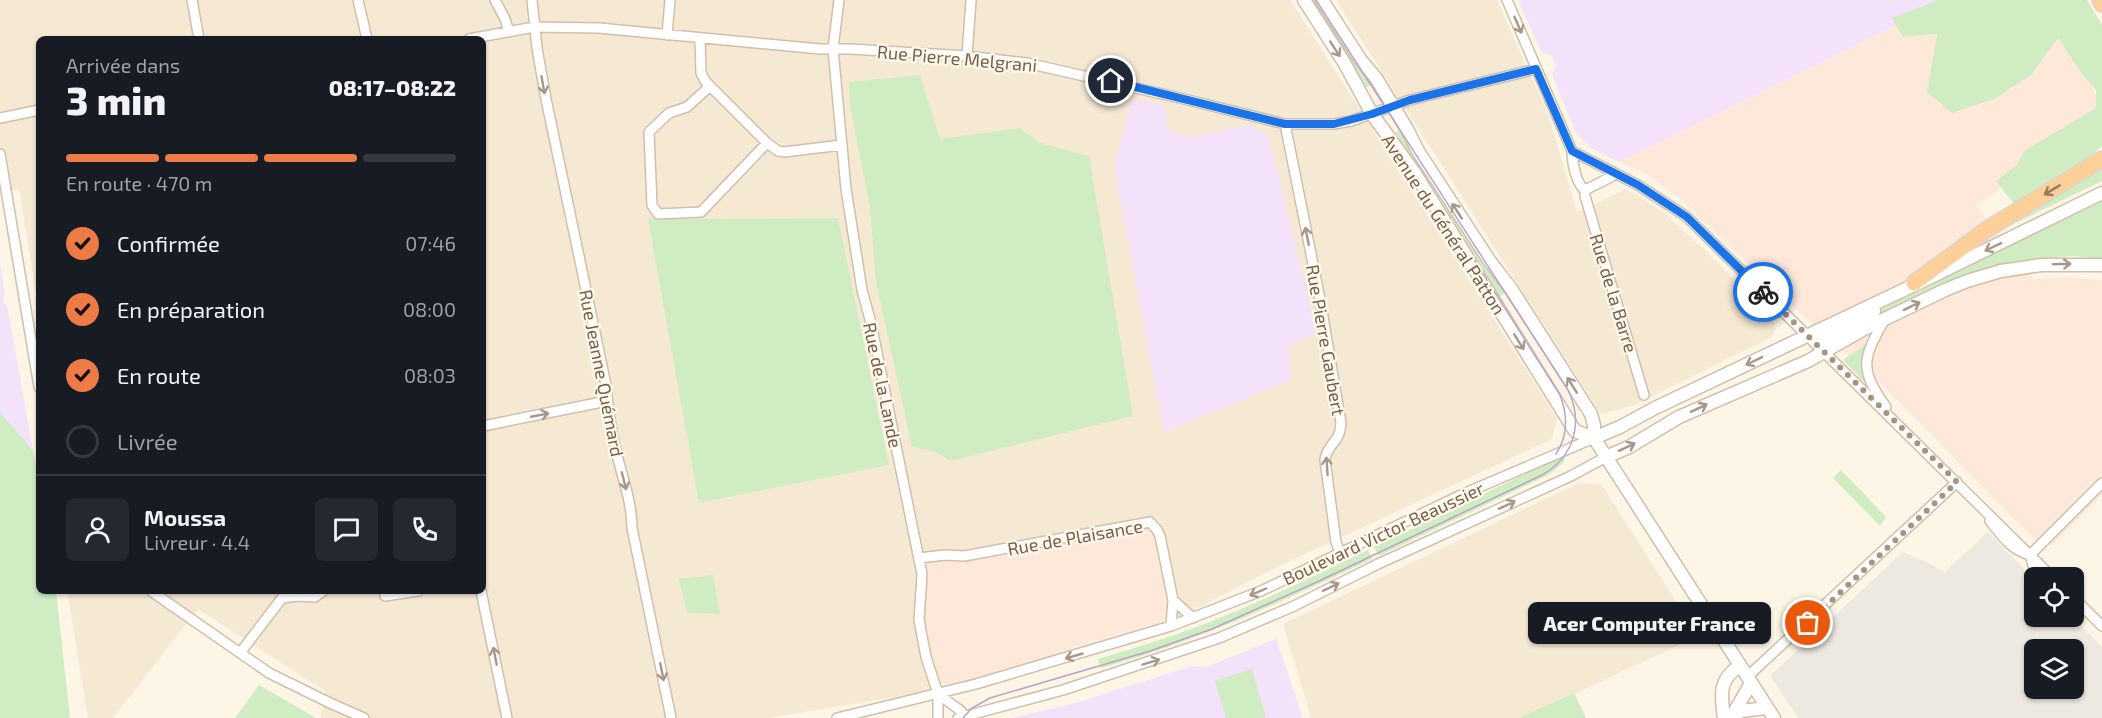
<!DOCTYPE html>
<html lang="fr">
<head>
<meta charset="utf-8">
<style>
  body { margin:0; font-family:"Exo 2",sans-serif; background:#242831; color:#f1f3f6; height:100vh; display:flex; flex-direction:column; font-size:22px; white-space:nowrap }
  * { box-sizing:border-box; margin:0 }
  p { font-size:20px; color:#9ea1a6 }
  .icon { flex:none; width:33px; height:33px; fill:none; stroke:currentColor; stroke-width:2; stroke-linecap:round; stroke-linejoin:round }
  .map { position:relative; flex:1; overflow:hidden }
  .drawer { position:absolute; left:36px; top:36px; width:450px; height:558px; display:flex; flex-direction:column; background:#171b24; border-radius:9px; box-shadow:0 2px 4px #0004 }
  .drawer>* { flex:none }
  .controls { position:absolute; left:2024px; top:567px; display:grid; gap:12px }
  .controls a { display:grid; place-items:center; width:60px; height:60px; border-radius:9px; background:#171b24; box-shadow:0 2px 4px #0004; font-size:30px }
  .pin { position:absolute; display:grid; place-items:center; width:51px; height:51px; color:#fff; margin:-26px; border:3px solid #fff; border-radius:50%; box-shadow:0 2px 6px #0007 }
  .courier { position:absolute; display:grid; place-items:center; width:60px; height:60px; margin:-30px; border:4px solid #1a73e8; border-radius:50%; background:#fff; color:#222; box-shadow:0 2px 8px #0007 }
  .bubble { position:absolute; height:42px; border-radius:9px; background:#171b24; box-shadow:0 2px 4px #0004; font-size:20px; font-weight:800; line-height:42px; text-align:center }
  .headline em { font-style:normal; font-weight:800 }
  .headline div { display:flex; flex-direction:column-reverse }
  .headline { display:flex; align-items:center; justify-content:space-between; height:102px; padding:0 30px }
  h1 { font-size:39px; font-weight:800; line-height:45px }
  .bar { display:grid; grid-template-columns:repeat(4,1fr); gap:9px 6px; align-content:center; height:72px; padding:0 30px }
  .bar i { height:8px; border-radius:4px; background:#363941 }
  .bar .active { background:#ee7a45 }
  .bar p { grid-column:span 4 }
  .line { display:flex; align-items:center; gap:15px; padding:0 30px; border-top:2px solid #363941 }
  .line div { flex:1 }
  .round { display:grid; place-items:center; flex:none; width:63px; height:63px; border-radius:9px; background:#242831 }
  ol { padding:0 30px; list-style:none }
  li { display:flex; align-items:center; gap:18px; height:66px }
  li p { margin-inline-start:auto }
  li .icon { padding:6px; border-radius:50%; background:#ee7a45; color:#111; stroke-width:4 }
  li:last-child { color:#9ea1a6 }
  li i { width:33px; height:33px; border:3px solid #363941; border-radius:50% }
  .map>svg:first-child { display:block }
</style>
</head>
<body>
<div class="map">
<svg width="2102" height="718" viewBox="0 0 2102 718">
  <rect width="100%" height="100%" fill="#fdf6e6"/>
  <path fill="#f6e9d4" d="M 0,0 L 1290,0 L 1557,418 L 1552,439 L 1269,571 L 1184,615 L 927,628 L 944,689 L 768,718 L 320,718 L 325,691 L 198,609 L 113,718 L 88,718 L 67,591 L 483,591 L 483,39 L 39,39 L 39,312 L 19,189 L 0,192 Z
    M 1336,0 L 1497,0 L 1549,117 L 1577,212 L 1626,189 L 1663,212 L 1706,251 L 1772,318 L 1776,326 L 1772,337 L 1635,405 L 1601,414 Z
    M 1579,483 L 1602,485 L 1698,636 L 1524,718 L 1311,718 L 1283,624 Z"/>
  <path fill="#fee8d9" d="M 1948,0 L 2074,37 L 2098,103 L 2096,114 L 2067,141 L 1976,206 L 2033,279 L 2066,277 L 2102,280 L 2102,495 L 2052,545 L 2033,538 L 1881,384 L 1797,310 L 1683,201 L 1645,173 L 1619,162 Z
    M 1159,516 L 1184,615 L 1084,644 L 944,689 L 927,628 L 924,565 Z"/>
  <path fill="#ede8e0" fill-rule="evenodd" d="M 1988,532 L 2034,579 L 2034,616 L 2072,617 L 2102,647 L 2102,718 L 1798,718 L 1770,676 L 1903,552 L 1930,564 L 1945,572 ZM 2034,650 L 2073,650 L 2073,688 L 2034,688 Z"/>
  <path fill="#f4e2fa" d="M 1518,0 L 1948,0 L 1619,162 L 1591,148 L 1576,133 L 1552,75 L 1556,65 L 1552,56 L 1542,53 Z
    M 1132,99 L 1164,104 L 1168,130 L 1186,138 L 1250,125 L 1269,137 L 1316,333 L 1289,345 L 1290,380 L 1164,432 L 1114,168 Z
    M 0,261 L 5,295 L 3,296 L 4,304 L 7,304 L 33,451 L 0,415 Z
    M 1276,639 L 1303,718 L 1012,718 L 1072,704 L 1192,666 L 1206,667 Z"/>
  <path fill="#d0ecc3" d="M 1307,0 L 1319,0 L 1372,84 L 1364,89 Z
    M 1938,0 L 2087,0 L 2102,25 L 2102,146 L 2090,157 L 2014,204 L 1996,181 L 2017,165 L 2024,151 L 2096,108 L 2096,90 L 2080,71 L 2058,38 L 2031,75 L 1994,99 L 1952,113 L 1927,92 L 1937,34 L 1903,37 L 1892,18 Z
    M 920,75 L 940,139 L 1020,128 L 1040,143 L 1089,156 L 1133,416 L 950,461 L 937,452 L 912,447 L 876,282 L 870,208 L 850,106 L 849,82 Z
    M 1401,129 L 1508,291 L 1495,299 L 1393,134 Z
    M 2102,166 L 2102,181 L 1993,234 Z
    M 2102,200 L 2102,259 L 2072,256 L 2032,260 L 1905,304 L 1871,319 L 1870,316 L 1912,291 L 1913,293 L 2001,246 Z
    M 838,218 L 889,465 L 699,503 L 648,219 Z
    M 1865,345 L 1862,360 L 1865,380 L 1863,381 L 1843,360 Z
    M 0,412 L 33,451 L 39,480 L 39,591 L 56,591 L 70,718 L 0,718 Z
    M 1560,457 L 1564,457 L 1565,461 L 1550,474 L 1379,556 L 1374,547 Z
    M 1841,470 L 1886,517 L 1880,526 L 1833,478 Z
    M 1368,550 L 1372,559 C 1281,602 1199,641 1101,668 L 1098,659 C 1138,647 1178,635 1217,619 C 1268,599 1318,574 1368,550 Z
    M 713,575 L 720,614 L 687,613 L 679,579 Z
    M 1252,669 L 1266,718 L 1226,718 L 1215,681 Z
    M 259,685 L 316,718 L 235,718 Z
    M 1574,693 L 1586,718 L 1519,718 Z"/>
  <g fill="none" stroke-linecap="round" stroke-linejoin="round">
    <defs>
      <path id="minor" d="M 192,0 L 199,39
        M 358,0 L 367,39
        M 495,0 L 505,19 L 509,32
        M 532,0 L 537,48 L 546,99 L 606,385 C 608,410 612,435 618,459 C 624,482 632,505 632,528 L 671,718
        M 839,0 L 833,49 L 846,189 L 862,290 L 871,323 L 922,574 L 919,620 L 926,657 L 938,694 L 938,718
        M 1507,0 L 1572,151 C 1572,162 1576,184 1585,190 L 1585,196 L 1644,395
        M 667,35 L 670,0
        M 469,39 L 534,27 L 599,28 L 820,49 L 850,49 L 967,56 L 1027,63 L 1184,99 L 1285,124 L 1334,124 L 1351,121 L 1410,100 L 1536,69
        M 700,39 L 701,73 L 705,81 L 767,143 L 778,151 L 784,152 L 842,145
        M 967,56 L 971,0
        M 709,87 L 687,107 L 669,113 L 649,132 L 652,205 L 658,214 L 701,212 L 767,143
        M 0,118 L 39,110
        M 1285,124 L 1320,299 L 1341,423 C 1340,444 1327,443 1325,460 L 1336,542 L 1340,553
        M 1572,151 L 1638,185 L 1687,217 L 2053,578
        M 0,154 L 39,387
        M 1585,190 L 1611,177 L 1615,173
        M 1885,319 C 1862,359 1859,369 1886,407
        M 483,426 L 607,401
        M 1990,521 C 2002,536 2011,550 2030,555
        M 2030,555 L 2102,483
        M 2030,555 L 2034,569 L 2042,578
        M 919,558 L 945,555 L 964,556 L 1150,522 L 1157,530 L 1160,536 L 1173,600 L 1171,626
        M 151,591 L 269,673 L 330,703 L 364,718
        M 481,591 L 507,718
        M 385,596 L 418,591
        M 2073,597 L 2102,626
        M 1173,600 L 1193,618
        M 240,653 L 282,598 L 297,596 L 315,597 L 323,591
        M 1747,677 L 1957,482
        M 938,694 L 961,711 L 964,718
        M 837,718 L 976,684 L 1171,626 L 1261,591 L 1463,494 L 1594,438
        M 958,718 L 1063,690 L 1219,638 L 1294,606 L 1378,564 L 1571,476 L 1606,457"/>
      <path id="tertiary" d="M 1304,0 L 1345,64 L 1372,114 L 1414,172 L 1575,431 L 1594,438
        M 1322,0 L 1360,59 L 1376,78 L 1407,129 L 1418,151 L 1489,260 L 1512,290 L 1591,414 L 1594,425 L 1594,438 L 1774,718
        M 1823,352 L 1819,344 L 1822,340 L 1874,311
        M 1594,438 L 1620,427 L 1655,408 L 1933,276 L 2102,193
        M 1606,457 L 1629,447 L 1679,417 L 1808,361 L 1864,329 L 1945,290 L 1967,281 L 2001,271 L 2041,265 L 2102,265
        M 1724,718 C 1721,694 1718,681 1739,666
        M 1731,718 L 1751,683
        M 1731,718 L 1741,711 L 1767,708"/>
      <path id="trunk" d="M 2100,0 L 2102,4
        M 1914,283 L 1986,230 L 2102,159"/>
    </defs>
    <use href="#minor" stroke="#d0bfab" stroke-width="12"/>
    <use href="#tertiary" stroke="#d0bfab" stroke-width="15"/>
    <use href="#trunk" stroke="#dcd5d0" stroke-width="18"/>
    <use href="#minor" stroke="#fff" stroke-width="9"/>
    <use href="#tertiary" stroke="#fff" stroke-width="12"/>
    <use href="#trunk" stroke="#fdd09a" stroke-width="15"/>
    <path stroke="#bba3c8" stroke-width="1.5" d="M 1473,258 L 1560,395 C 1568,416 1568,436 1556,454
      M 963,718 L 972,708 L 990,698 L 1150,651 L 1212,629 L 1317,582 L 1542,475 C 1574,457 1584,423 1568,390 L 1316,0"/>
  </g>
  <defs><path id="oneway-shaft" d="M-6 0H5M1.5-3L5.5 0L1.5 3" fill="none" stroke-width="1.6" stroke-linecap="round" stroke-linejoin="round" transform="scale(1.5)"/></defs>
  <g stroke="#a89689">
    <use href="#oneway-shaft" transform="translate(1518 25) rotate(66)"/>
    <use href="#oneway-shaft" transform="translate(1335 49) rotate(57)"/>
    <use href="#oneway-shaft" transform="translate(543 85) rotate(80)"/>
    <use href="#oneway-shaft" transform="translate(1457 211) rotate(-123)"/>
    <use href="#oneway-shaft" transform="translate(1307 236) rotate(-101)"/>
    <use href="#oneway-shaft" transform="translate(1993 247) rotate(154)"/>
    <use href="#oneway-shaft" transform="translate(2062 264) rotate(-2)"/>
    <use href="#oneway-shaft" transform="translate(1912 306) rotate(-26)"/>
    <use href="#oneway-shaft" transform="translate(1519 342) rotate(58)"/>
    <use href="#oneway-shaft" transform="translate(1754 361) rotate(154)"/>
    <use href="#oneway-shaft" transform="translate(1572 385) rotate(-122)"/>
    <use href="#oneway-shaft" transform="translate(1699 408) rotate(-25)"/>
    <use href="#oneway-shaft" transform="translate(540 415) rotate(-11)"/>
    <use href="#oneway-shaft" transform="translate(1627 447) rotate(-25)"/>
    <use href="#oneway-shaft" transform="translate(1327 466) rotate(-94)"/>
    <use href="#oneway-shaft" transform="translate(624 481) rotate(76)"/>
    <use href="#oneway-shaft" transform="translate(1507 505) rotate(-25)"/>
    <use href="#oneway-shaft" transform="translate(1331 587) rotate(-26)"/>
    <use href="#oneway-shaft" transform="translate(1258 592) rotate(157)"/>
    <use href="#oneway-shaft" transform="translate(495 656) rotate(-101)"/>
    <use href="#oneway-shaft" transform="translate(1074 656) rotate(164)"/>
    <use href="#oneway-shaft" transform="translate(1151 662) rotate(-17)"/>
    <use href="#oneway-shaft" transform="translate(662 672) rotate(79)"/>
  </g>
  <use stroke="#9a7a5d" href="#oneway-shaft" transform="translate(2052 190) rotate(149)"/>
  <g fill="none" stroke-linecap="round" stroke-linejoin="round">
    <path stroke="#a79380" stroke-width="6" stroke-dasharray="0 10.8" d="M 1763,292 L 1957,482 L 1808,623"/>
    <path stroke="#1a73e8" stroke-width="8" d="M 1111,81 L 1285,124 L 1334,124 L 1372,114 L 1410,100 L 1536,69 L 1572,151 L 1638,185 L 1687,217 L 1763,292"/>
  </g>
  <g text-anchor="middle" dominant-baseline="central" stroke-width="4.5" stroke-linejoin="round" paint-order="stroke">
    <g font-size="18" fill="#795e49" stroke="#fffaed">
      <text transform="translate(957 58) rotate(5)">Rue Pierre Melgrani</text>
      <text transform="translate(1444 224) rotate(57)">Avenue du Général Patton</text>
      <text transform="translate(1614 293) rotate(73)">Rue de la Barre</text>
      <text transform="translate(1326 340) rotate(80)">Rue Pierre Gaubert</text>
      <text transform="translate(602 373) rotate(79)">Rue Jeanne Quémard</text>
      <text transform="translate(883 385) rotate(78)">Rue de la Lande</text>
      <text transform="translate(1383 533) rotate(-25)">Boulevard Victor Beaussier</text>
      <text transform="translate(1075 537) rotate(-10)">Rue de Plaisance</text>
    </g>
  </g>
</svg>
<div class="controls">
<a><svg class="icon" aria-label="locate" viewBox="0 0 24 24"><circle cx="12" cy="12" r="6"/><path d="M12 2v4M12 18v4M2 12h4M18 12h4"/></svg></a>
<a><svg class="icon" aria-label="layers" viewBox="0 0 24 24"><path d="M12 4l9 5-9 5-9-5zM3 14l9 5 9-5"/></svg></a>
</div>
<div class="pin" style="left:1808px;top:623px;background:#ea580c"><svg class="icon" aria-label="bag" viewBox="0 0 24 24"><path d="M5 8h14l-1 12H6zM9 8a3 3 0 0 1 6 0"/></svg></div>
<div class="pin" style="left:1111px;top:81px;background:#1f2937"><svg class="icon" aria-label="home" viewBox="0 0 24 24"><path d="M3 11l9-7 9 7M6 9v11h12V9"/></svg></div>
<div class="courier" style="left:1763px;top:292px"><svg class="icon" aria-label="bike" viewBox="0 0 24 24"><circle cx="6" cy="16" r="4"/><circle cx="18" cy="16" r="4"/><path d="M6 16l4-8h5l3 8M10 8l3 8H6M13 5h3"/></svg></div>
<div class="bubble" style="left:1528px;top:602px;width:243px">Acer Computer France</div>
<section class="drawer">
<div class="headline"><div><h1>3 min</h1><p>Arrivée dans</p></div><em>08:17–08:22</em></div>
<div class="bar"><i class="active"></i><i class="active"></i><i class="active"></i><i></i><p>En route · 470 m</p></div>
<ol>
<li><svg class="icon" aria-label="check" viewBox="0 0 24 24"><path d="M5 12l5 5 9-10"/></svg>Confirmée<p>07:46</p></li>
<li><svg class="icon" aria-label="check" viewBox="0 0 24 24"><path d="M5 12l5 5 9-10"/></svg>En préparation<p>08:00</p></li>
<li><svg class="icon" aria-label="check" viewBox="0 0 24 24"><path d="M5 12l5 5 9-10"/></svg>En route<p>08:03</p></li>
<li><i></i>Livrée</li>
</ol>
<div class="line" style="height:108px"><a class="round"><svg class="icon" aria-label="person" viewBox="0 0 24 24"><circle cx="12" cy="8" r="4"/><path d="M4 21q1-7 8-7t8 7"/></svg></a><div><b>Moussa</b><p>Livreur · 4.4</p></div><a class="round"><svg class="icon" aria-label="chat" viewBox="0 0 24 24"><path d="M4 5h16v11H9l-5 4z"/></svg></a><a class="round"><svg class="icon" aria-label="phone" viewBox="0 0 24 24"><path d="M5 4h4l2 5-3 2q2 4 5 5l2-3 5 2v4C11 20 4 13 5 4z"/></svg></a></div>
</section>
</div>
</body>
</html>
